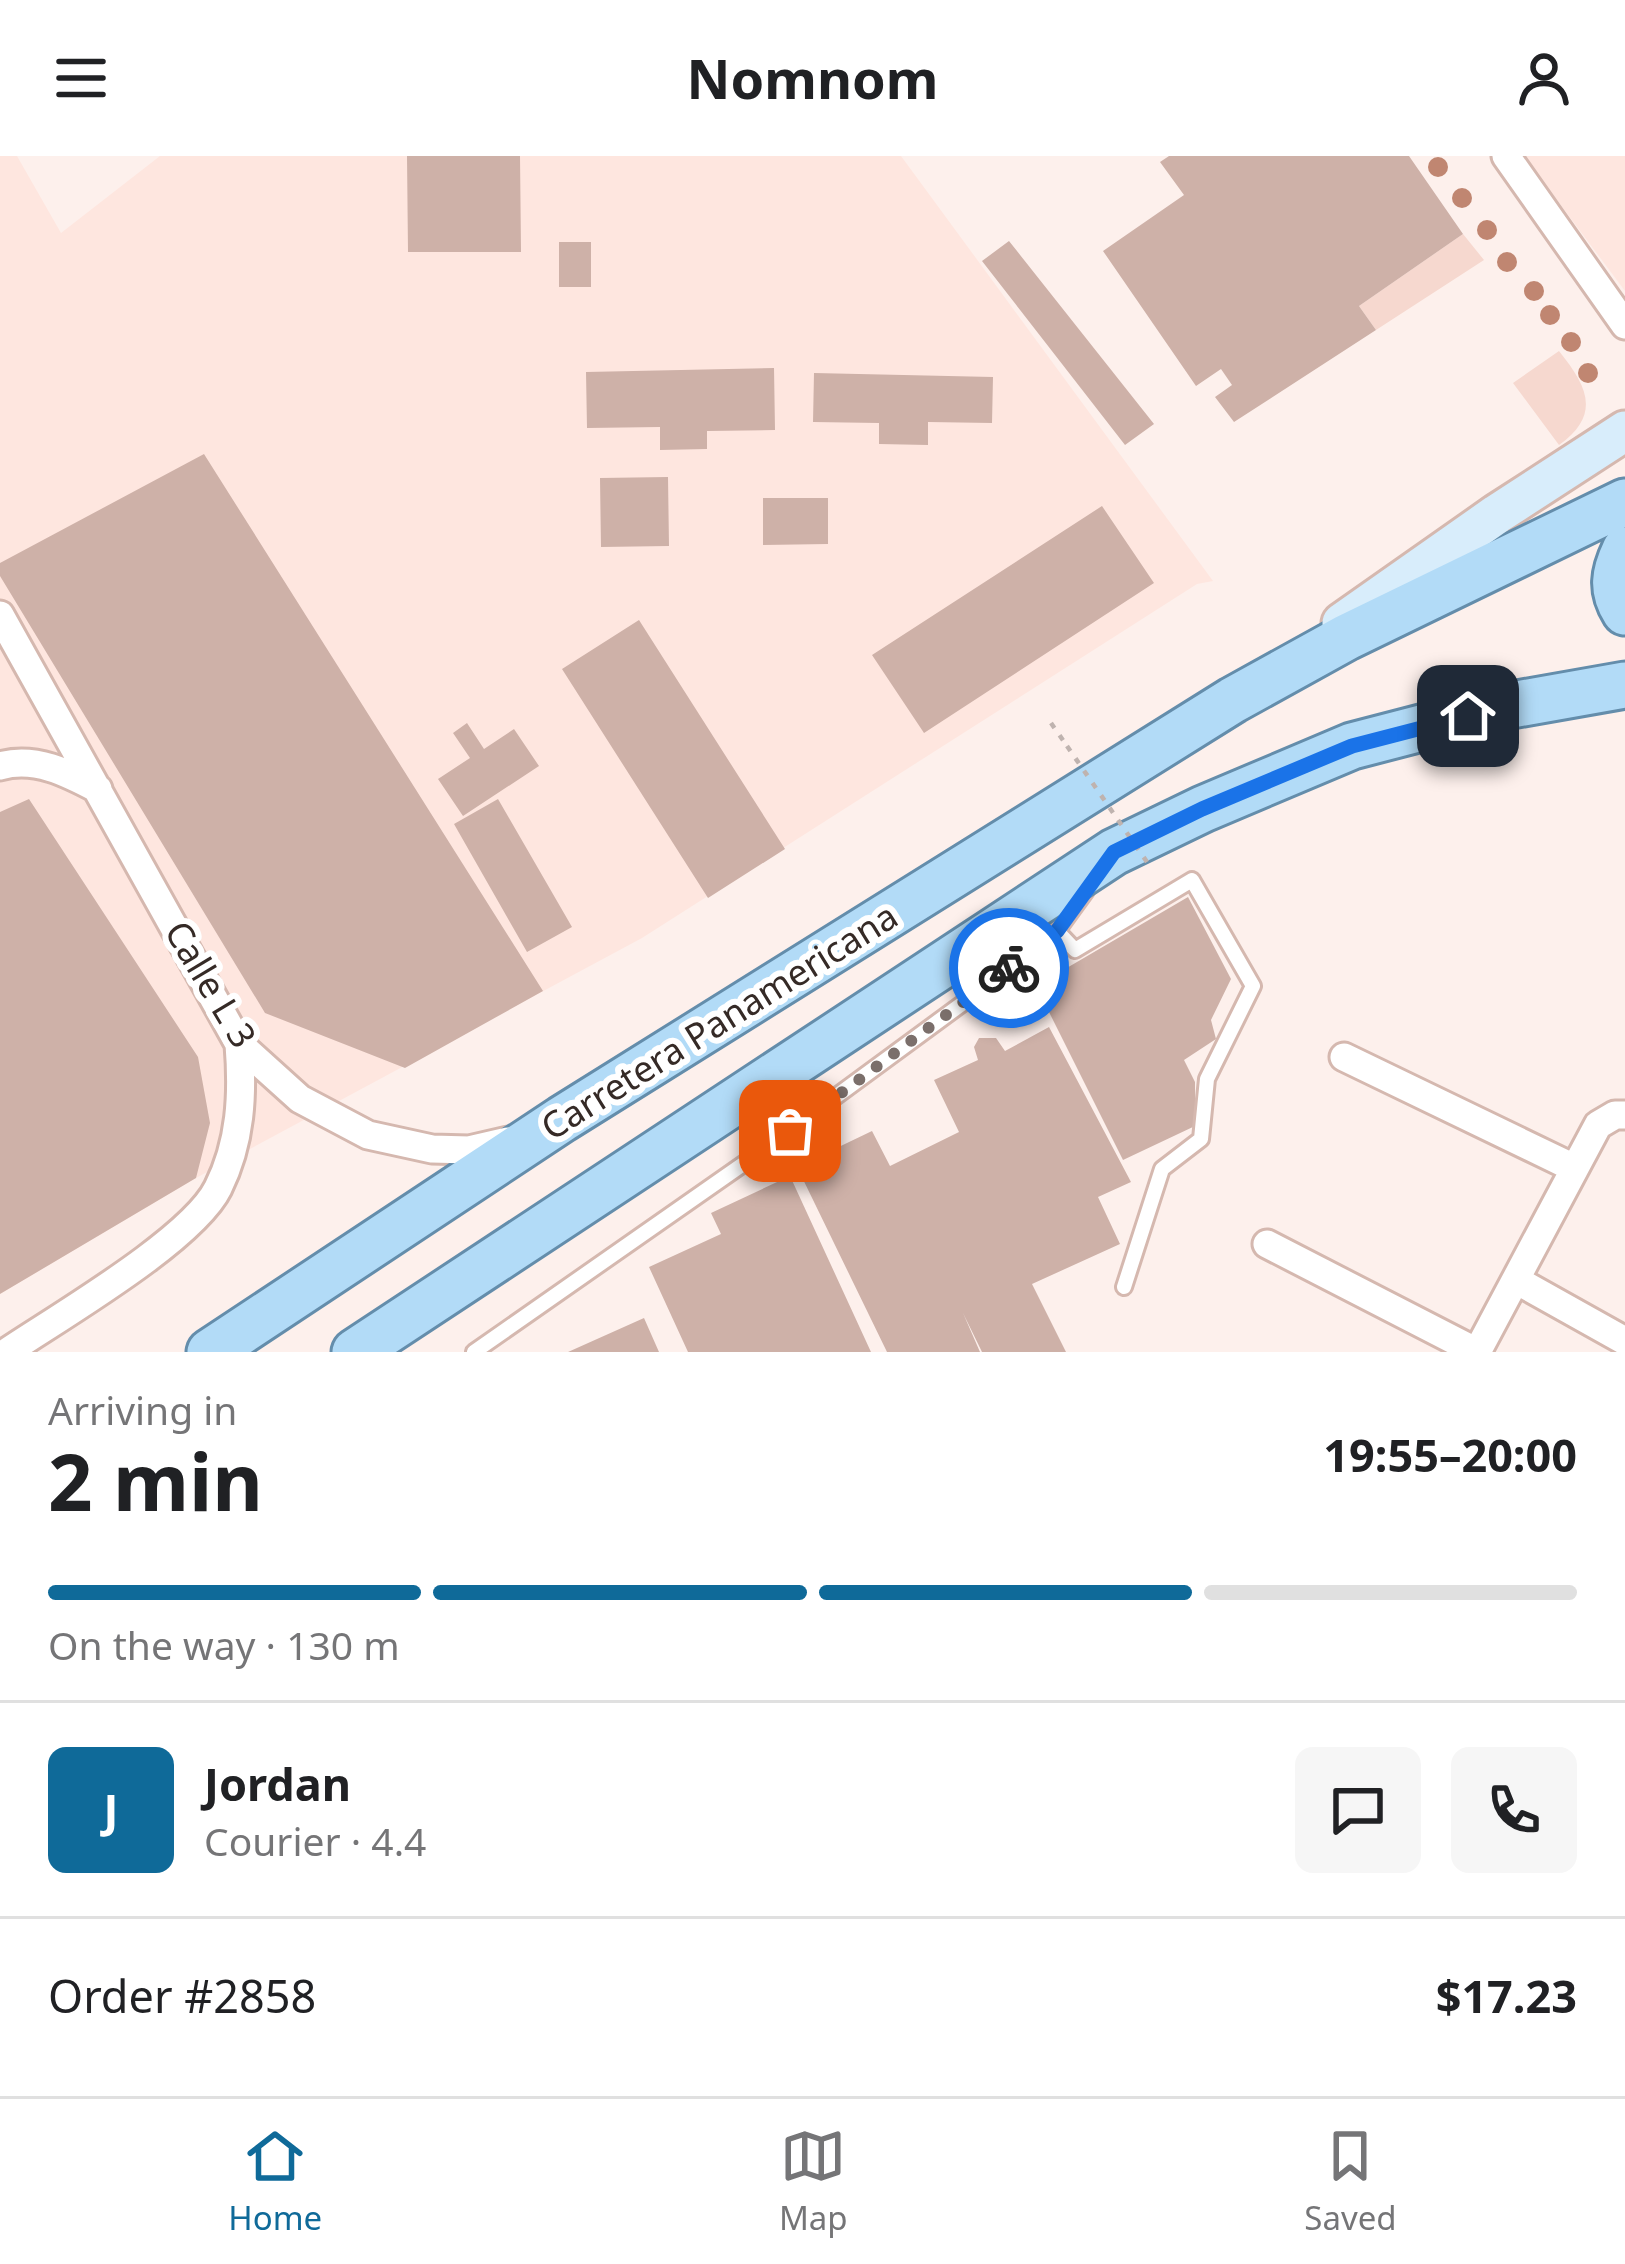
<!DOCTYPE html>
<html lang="en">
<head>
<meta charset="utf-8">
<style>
  body { margin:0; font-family:"Noto Sans",sans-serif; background:#f6f6f6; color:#202124; height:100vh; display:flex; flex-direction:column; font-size:45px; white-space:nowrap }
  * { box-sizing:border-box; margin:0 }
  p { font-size:39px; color:#757577 }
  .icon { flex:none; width:66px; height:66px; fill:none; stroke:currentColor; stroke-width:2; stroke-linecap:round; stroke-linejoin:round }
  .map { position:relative; height:1196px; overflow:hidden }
  .details { display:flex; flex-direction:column; background:#fff; flex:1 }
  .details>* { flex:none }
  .pin { position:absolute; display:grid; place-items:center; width:102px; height:102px; color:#fff; margin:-51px; border-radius:24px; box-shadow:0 6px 18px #0006 }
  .courier { position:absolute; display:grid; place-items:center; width:120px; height:120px; margin:-60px; border:9px solid #1a73e8; border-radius:50%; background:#fff; color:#222; box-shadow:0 3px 15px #0007 }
  .summary em { font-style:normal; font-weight:700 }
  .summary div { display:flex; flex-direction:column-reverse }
  .summary { display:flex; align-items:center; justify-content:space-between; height:204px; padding:0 48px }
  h1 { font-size:78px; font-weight:700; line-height:90px }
  .bar { display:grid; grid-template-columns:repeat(4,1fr); gap:18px 12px; align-content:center; height:144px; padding:0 48px }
  .bar i { height:15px; border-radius:9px; background:#e0e0e0 }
  .bar .current { background:#0f6a99 }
  .bar p { grid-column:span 4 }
  .line { display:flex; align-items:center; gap:30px; padding:0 48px; border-top:3px solid #e0e0e0 }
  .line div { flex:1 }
  .round { display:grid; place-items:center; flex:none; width:126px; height:126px; border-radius:18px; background:#f6f6f6 }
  header { display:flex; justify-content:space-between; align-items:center; height:156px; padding:0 48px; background:#fff; font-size:54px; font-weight:700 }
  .tabs { display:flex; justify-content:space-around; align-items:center; height:168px; border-top:3px solid #e0e0e0; background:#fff; font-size:33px; color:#757577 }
  .tabs a { display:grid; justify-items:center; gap:6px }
  .tabs .current { color:#0f6a99 }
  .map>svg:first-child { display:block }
</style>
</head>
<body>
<header><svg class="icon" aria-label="menu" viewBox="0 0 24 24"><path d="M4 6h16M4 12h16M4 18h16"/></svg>Nomnom<svg class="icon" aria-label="person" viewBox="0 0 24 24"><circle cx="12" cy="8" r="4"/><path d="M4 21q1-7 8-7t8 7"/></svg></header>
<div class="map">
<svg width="1625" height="1196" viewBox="0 0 1625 1196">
  <rect width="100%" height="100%" fill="#fdf0ec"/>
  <path fill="#fee6df" d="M 0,0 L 17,0 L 61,77 L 160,0 L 901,0 L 1213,425 L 1197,428 L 642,782 L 196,1022 L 0,1138 Z
    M 1524,0 L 1625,0 L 1625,135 Z"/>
  <path fill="#f6d8cf" d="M 1463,78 L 1484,104 L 1376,174 L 1359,150 Z
    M 1559,195 C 1587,230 1602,258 1559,289 L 1513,227 Z"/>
  <path fill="#ceb1a8" d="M 407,0 L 520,0 L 521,96 L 408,96 Z
    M 1169,0 L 1409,0 L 1463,78 L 1359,150 L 1376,174 L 1234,266 L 1215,241 L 1232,229 L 1221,213 L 1196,230 L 1103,95 L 1184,39 L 1160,6 Z
    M 1009,85 L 1154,268 L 1125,289 L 982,105 Z
    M 559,86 L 591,86 L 591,131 L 559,131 Z
    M 774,212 L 775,274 L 707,275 L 707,293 L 660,294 L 660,271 L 587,272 L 586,216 Z
    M 814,217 L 993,221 L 992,267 L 928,266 L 928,289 L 879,288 L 879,267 L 813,266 Z
    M 204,298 L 543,835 L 405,912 L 265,857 L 0,420 L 0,407 Z
    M 668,321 L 669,390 L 601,391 L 600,322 Z
    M 763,342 L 828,342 L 828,388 L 763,389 Z
    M 1102,350 L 1154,427 L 924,577 L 872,499 Z
    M 639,464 L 785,693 L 708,742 L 562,513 Z
    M 467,567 L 484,593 L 514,573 L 539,610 L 463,660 L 438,623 L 470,602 L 453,577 Z
    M 29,643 L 198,901 L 210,967 L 196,1022 L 0,1138 L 0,656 Z
    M 498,643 L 572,771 L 527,796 L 454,668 Z
    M 1188,741 L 1231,823 L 1211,864 L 1216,883 L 1184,904 L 1195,926 L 1195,970 L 1123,1004 L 1036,830 Z
    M 1049,871 L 1131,1026 L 1098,1041 L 1120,1088 L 1032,1128 L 1066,1196 L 982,1196 L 963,1157 L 980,1196 L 887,1196 L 797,1011 L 872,975 L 890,1010 L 959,976 L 934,924 L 978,904 L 974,891 L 979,882 L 996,882 L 1005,895 Z
    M 790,1020 L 871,1196 L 688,1196 L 649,1111 L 721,1078 L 711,1057 Z
    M 644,1162 L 659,1196 L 568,1196 Z"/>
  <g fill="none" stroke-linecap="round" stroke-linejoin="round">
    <defs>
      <path id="lane" d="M 1057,775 L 1075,794 L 1192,724 L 1253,830 L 1207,923 L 1201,983 L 1162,1013 L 1124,1131
        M 474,1196 L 759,997 L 974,839 L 1057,775 L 1086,735"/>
      <path id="street" d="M 1506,0 L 1625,169
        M 0,459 L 239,888 L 300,943 L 368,979 L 432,993 L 469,994 L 508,985
        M 0,610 C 35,600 68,617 98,633
        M 1344,901 L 1574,1012
        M 1267,1088 L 1477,1196
        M 1516,1124 L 1625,1185
        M 7,1196 C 59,1161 192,1084 218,1032 C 241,986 243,938 239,888
        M 1477,1196 L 1598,969 L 1615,959 L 1625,959"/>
      <path id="secondary" d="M 1342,467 L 1497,358 L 1625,275"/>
      <path id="primary" d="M 1625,394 C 1614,417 1611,434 1625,456
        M 210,1196 L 562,963 L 1233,544 L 1347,481 L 1625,346
        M 355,1196 L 1114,696 L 1203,653 L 1352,590 L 1506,550 L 1625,529"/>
    </defs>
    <use href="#lane" stroke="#d5b8af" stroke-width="20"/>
    <use href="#street" stroke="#d5b8af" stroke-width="33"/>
    <use href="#secondary" stroke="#d5b8af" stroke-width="45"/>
    <use href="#primary" stroke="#648dab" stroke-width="51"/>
    <path stroke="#bfb3af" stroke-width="4.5" stroke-dasharray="6 9" stroke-linecap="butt" d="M 1051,567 L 1067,590"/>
    <use href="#lane" stroke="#fff" stroke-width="14"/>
    <use href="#street" stroke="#fff" stroke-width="27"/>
    <use href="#secondary" stroke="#d8edfb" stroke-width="39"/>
    <use href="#primary" stroke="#b2dbf7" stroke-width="45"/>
    <path stroke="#bfb3af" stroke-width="4.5" stroke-dasharray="6 9" stroke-linecap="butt" d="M 1067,590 L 1147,706"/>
  </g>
  <g fill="#c08671">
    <circle cx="1438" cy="11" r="10"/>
    <circle cx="1462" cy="42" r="10"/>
    <circle cx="1487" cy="74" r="10"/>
    <circle cx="1507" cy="106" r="10"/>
    <circle cx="1534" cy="135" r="10"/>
    <circle cx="1550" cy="159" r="10"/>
    <circle cx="1571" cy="186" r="10"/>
    <circle cx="1588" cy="217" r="10"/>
  </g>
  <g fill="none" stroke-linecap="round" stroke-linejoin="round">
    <path stroke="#7b6f6b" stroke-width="12" stroke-dasharray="0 21.6" d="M 790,975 L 1009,812"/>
    <path stroke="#1a73e8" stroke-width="15" d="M 1009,812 L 1057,775 L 1114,696 L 1202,653 L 1352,590 L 1468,560"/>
  </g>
  <g text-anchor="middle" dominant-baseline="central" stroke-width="12" stroke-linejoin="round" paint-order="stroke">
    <g font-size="36" fill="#352a26" stroke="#fff">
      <text transform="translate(211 828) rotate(59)">Calle L 3</text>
      <text transform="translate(719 865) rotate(-32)">Carretera Panamericana</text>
    </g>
  </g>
</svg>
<div class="pin" style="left:790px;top:975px;background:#ea580c"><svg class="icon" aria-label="bag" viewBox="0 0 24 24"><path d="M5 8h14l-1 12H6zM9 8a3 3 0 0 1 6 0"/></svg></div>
<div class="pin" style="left:1468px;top:560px;background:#1f2937"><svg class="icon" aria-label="home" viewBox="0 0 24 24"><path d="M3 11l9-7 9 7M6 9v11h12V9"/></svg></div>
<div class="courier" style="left:1009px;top:812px"><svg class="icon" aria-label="bike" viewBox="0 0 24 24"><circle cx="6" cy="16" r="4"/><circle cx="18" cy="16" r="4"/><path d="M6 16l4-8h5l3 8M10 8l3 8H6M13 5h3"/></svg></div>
</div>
<section class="details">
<div class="summary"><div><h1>2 min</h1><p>Arriving in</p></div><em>19:55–20:00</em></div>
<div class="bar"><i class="current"></i><i class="current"></i><i class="current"></i><i></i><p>On the way · 130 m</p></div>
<div class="line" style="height:216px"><b class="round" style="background:#0f6a99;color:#fff">J</b><div><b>Jordan</b><p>Courier · 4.4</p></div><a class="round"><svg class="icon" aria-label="chat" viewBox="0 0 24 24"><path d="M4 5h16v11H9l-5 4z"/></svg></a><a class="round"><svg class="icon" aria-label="phone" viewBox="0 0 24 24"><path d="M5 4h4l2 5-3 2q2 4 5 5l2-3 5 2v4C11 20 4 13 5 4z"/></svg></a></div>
<div class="line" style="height:156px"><div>Order #2858</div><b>$17.23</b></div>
</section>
<nav class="tabs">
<a class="current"><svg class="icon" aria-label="home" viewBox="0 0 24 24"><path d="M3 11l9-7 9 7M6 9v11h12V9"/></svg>Home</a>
<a><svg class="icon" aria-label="map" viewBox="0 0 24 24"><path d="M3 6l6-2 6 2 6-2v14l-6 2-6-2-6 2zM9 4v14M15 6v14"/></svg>Map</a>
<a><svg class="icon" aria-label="saved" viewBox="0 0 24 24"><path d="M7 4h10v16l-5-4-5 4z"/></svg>Saved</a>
</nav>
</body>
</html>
